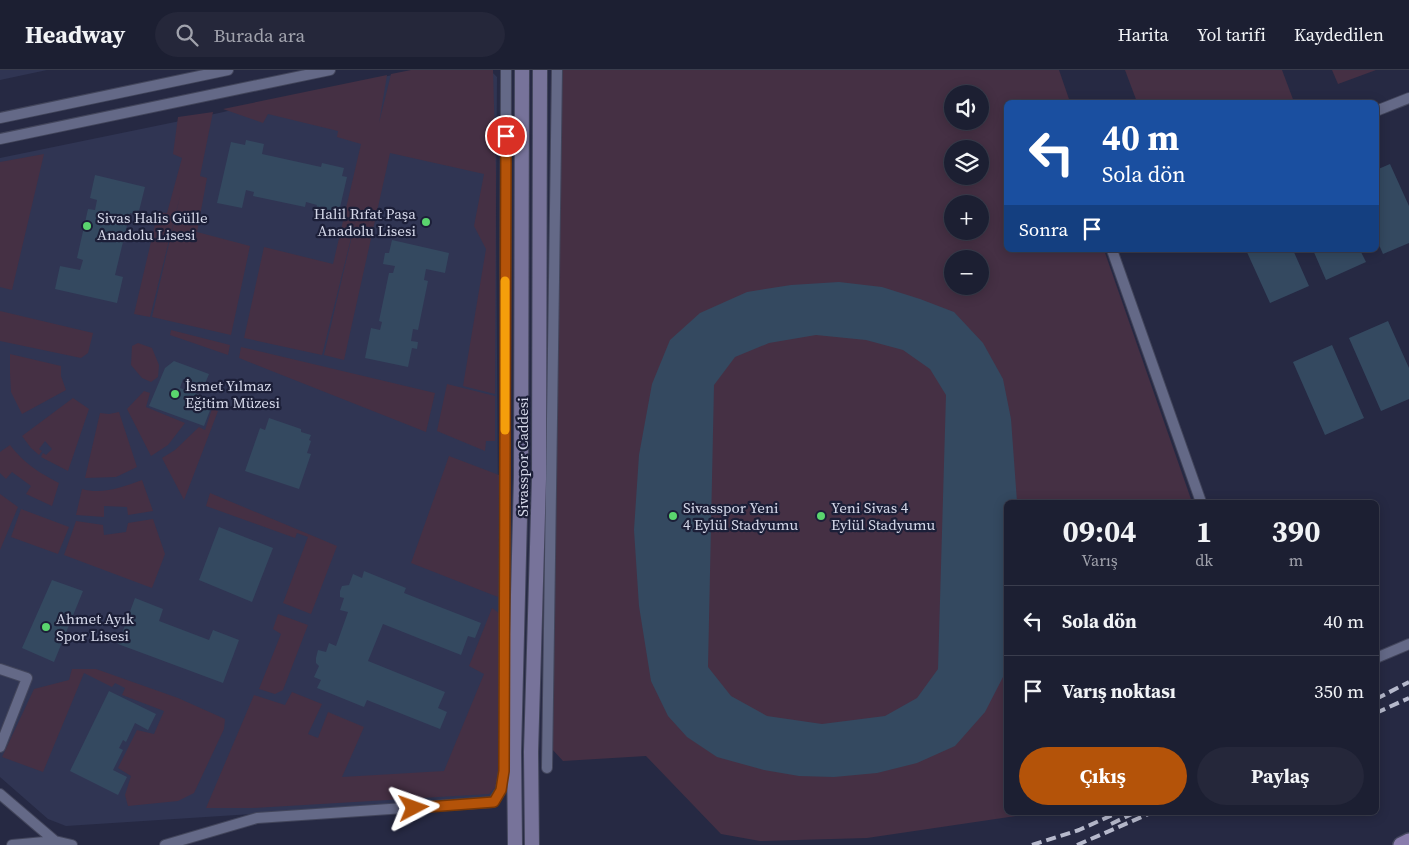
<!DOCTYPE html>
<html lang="tr">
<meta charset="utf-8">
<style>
body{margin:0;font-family:"Source Serif 4",serif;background:#25273a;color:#f1f3f6;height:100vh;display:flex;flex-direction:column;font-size:19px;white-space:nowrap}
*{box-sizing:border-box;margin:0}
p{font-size:16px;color:#a0a2ac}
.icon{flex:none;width:28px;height:28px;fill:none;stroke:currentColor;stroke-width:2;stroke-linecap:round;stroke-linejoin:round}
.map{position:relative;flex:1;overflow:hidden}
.panel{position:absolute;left:1004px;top:430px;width:375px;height:315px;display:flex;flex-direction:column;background:#1c1f32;border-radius:8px;box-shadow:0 2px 12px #0003,0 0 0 1px #3a3d4d}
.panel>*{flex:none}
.hud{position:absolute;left:1004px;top:30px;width:375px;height:152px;border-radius:8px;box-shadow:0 2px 12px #0003,0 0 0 1px #3a3d4d;background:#1a4fa0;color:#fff;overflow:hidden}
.controls{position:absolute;left:944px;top:15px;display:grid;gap:10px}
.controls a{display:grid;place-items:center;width:45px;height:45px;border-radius:50%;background:#1c1f32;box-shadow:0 2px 12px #0003,0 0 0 1px #3a3d4d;font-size:25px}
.pin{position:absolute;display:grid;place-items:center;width:42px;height:42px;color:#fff;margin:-21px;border:2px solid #fff;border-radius:50%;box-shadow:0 1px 5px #0007}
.me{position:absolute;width:55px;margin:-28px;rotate:86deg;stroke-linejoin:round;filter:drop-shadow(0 0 4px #0008)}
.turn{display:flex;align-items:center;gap:18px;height:105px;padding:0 15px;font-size:22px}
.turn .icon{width:65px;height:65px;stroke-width:2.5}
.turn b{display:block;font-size:35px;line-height:42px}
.then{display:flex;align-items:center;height:48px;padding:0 15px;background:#0003;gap:10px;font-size:19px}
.eta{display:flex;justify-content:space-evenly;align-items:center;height:85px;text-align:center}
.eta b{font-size:30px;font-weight:700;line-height:35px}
.button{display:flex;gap:10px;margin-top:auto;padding:10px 15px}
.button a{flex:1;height:58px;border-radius:30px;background:#b45309;color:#fff;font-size:20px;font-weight:700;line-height:58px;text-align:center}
.button a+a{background:#25273a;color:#f1f3f6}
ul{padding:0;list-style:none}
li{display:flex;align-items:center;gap:15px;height:70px;padding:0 15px;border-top:1px solid #3a3d4d}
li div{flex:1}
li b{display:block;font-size:19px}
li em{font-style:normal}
header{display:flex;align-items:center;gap:30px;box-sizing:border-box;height:70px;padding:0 25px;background:#1c1f32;border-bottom:1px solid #3a3d4d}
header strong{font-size:24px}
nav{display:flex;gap:28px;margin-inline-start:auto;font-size:18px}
.search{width:350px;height:45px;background:#25273a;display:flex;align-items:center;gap:12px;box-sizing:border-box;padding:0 18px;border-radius:28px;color:#a0a2ac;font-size:19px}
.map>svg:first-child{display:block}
.built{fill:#303553}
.green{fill:#453044;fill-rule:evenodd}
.building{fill:#344960;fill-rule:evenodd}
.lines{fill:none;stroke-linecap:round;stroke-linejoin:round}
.street-casing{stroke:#42455b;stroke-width:12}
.secondary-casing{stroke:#42455b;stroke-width:16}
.primary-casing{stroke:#42455b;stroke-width:18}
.street{stroke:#646987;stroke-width:10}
.secondary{stroke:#77739a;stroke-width:14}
.primary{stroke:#897cac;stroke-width:15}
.rail{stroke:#b6b9cc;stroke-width:4;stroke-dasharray:10 5;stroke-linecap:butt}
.route-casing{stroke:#753606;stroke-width:12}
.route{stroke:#b45309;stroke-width:9}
.slow{stroke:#f59e0b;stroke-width:9}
.poi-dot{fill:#5ad56e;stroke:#1c1f38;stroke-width:2}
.labels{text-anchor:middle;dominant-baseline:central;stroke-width:4.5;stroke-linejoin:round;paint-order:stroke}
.poi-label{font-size:15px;fill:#d5d8e9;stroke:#1c1f38;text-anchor:start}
.street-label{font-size:15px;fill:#d5d8e9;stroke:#1c1f38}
</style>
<header>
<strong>Headway</strong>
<div class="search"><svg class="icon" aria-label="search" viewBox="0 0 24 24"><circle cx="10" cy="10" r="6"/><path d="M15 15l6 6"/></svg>Burada ara</div>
<nav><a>Harita</a><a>Yol tarifi</a><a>Kaydedilen</a></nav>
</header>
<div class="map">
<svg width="1409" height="775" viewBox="0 0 1409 775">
<rect width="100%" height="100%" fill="#262943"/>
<path class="built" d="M0 0H47L0 10Z
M418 0H490L497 7 496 142 500 712 490 728 487 729 66 756 48 749 0 707V88L219 43 312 21Z"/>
<path class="green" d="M411 0H493L496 104 495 324 463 316 486 179 474 156 484 104 390 83 344 290 324 285 360 132 322 285 244 268 264 177 333 194 361 74 337 67 338 61 268 44 263 53 223 39 387 5 379 53 391 4Z
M558 0H1059L1070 32H1006V180H1104L1192 432H1006V742L1026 743 1016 746 867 768 760 771 721 764 646 686 563 691 552 679ZM952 24H980V51H952ZM952 79H980V106H952ZM952 134H980V161H952ZM952 189H980V216H952Z
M1125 0H1282L1294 32H1137Z
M1332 0H1376L1338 14Z
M213 42 200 106 207 108 197 162 250 176 231 265 152 247 180 126 150 247 134 244 158 142 167 143 182 88 173 84 178 47Z
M44 84 12 220 0 217V92Z
M0 241 93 263 88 283 81 288 0 271Z
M171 260 230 275 228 285 170 265Z
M138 273 152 278 159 295 158 307 151 312 142 308 131 295 132 276Z
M241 277 435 323 426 362 239 288Z
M10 284 61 296V306L66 320 22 344 11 322 10 303Z
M447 314 495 326V371H486L485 381 437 361Z
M144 321 150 323 146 337 185 353 168 375 151 386 127 339Z
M73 328 89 339 68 401 41 387 43 383 46 385 52 379 45 371 39 379 42 381 39 385 31 378 22 366Z
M212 339 218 341 184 430 162 388 175 380 199 357 205 360Z
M119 342 137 397 116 407 85 408 100 343 109 344Z
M10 375C25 394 38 402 59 413L52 436 26 424 31 416 12 402 6 409 0 403V382Z
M449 386 499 405 498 527 411 493Z
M142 410 153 441 128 445 127 437 104 436V447L76 445 82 419C102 425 123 417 142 410Z
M210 423 337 476 311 544 283 533 308 467 297 463 295 468 206 436Z
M0 424 18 437 0 480Z
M21 439 69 457 58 484 11 467Z
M153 449 165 484 152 518 64 485 76 451 103 455 104 465 126 462 128 453Z
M492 538 499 543 500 712 489 724 253 738H206L254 625 285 635 292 622 322 634 308 664 318 668 328 642 364 657 342 707 444 701 484 604 469 596Z
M278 544 308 555 283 620 275 624 259 619 281 564 273 559Z
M72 599H96L178 628 225 649 224 659 194 723 178 731 128 736 125 725 131 706 118 698 137 660 154 664 164 641 122 625 125 618 115 613 112 617 84 603 43 702 2 687 34 619 69 610Z"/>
<path class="building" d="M246 70 264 74 262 84 321 97 322 93 344 98 342 106 347 107 338 146 315 141 317 135 306 132 305 137 253 126 254 122 246 120 242 138 217 133 231 72 245 75Z
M1390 94 1409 136V173L1383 184 1376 168V100Z
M95 105 145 117 138 145 130 143 115 205 123 207 117 233 55 219 60 196 80 200 83 190 77 188 88 139 95 140 97 130 90 128Z
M392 170 449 183 445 203 426 199 424 210 428 211 418 260 413 259 411 271 418 272 417 279 412 278 408 297 365 288 371 258 380 260 382 252 379 251 389 203H393L395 196 383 194 385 183H389Z
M1246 180H1293L1309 216 1270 233Z
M1313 180H1360L1366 192 1326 210Z
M839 212 882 217 920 229 954 242 983 273 1003 309 1011 349 1017 432H1006V589L1003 607 985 642 955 676 917 693 877 703 834 707 799 706 764 700 717 687 687 667 668 646 651 611 639 536 634 460 639 385 652 314 670 270 700 243 747 222 791 215ZM816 265 866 270 903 280 930 299 946 325 938 599 917 628 885 646 822 654 767 646 731 626 708 597 714 315 735 287 769 273Z
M1388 251 1409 298V329L1381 341 1349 268Z
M1332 275 1364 348 1325 365 1293 292Z
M174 291 209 304 204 316 183 309 180 318 214 330 204 356 149 336 165 298Z
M269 348 301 359V362L311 365 309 370 311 371 307 383 311 384 299 419 245 401 260 358 265 360Z
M219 457 273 478 252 532 199 510Z
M364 501 406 518 404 523 481 553 475 568 468 566 461 585 383 554 368 591 445 622 438 638 447 642 440 659 367 630 364 637 317 618 321 610 314 607 319 596 316 593V588L318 580 326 582 329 573 336 576 348 542 340 540 344 528 340 527V521L342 516 349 515 353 504 362 508Z
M52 510 83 521 54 592 22 578Z
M135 528 163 539 159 551 209 570 213 560 239 570 223 613 118 574Z
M109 621 156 644 148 660 135 653 126 672 123 670 119 678 123 680 113 700 127 707 118 725 70 701Z"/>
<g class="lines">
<defs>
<path id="street" d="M1376 41 1409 28
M0 48 228 0
M0 69 330 0
M1112 180 1201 432
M1376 588 1409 574
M0 599 27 608 0 677
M547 698 557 0
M0 724 55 771
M12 775 55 771 72 775
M165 775 257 748 493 732 501 720 504 701 506 0"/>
<path id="secondary" d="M515 775 514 682 521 407 522 0
M532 775 531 682 539 409 540 0"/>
<path id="primary" d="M1401 775 1409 771"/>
</defs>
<use href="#street" class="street-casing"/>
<use href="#secondary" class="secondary-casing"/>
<use href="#primary" class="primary-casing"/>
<use href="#street" class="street"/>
<use href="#secondary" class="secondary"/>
<use href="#primary" class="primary"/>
<path class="rail" d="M1376 629 1409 612
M1376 643 1409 628
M1111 754 1136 742
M1032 775 1079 760 1119 742
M1077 775 1153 742"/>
</g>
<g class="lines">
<defs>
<path id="route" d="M414 738 494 732 501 720 504 701 506 66"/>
</defs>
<use href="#route" class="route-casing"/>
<use href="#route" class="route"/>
<path class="slow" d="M505 360V211"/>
</g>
<g class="poi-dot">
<circle cx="426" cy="152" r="5"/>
<circle cx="87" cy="156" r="5"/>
<circle cx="175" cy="324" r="5"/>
<circle cx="673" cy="446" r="5"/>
<circle cx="821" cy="446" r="5"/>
<circle cx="46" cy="557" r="5"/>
</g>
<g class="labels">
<g class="poi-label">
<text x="416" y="143" text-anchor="end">Halil Rıfat Paşa<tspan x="416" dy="17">Anadolu Lisesi</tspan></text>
<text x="97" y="147">Sivas Halis Gülle<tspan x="97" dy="17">Anadolu Lisesi</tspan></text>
<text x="185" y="315">İsmet Yılmaz<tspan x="185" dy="17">Eğitim Müzesi</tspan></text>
<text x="683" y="437">Sivasspor Yeni<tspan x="683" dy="17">4 Eylül Stadyumu</tspan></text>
<text x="831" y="437">Yeni Sivas 4<tspan x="831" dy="17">Eylül Stadyumu</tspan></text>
<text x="56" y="548">Ahmet Ayık<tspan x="56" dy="17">Spor Lisesi</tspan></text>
</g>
<g class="street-label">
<text transform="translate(522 387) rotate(-90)">Sivasspor Caddesi</text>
</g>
</g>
</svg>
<div class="controls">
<a><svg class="icon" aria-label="sound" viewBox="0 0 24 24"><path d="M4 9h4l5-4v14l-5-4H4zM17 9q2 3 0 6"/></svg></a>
<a><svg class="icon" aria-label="layers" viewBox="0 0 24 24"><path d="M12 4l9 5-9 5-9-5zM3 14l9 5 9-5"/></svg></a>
<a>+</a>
<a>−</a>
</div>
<div class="pin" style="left:506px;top:66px;background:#d93025"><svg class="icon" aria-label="arrive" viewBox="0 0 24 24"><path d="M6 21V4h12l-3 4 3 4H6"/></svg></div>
<svg class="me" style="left:414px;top:738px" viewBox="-20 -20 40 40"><path d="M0-17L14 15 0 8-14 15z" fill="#b45309" stroke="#fff" stroke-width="4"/></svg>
<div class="hud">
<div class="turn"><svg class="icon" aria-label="left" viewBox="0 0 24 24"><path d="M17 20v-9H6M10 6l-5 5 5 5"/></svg><div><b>40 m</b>Sola dön</div></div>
<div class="then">Sonra<svg class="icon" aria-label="arrive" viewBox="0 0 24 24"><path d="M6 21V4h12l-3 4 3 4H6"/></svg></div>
</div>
<section class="panel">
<div class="eta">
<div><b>09:04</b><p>Varış</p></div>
<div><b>1</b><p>dk</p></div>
<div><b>390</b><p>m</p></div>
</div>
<ul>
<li><svg class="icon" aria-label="left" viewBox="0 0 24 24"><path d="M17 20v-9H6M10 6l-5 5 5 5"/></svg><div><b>Sola dön</b></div><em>40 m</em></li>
<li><svg class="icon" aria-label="arrive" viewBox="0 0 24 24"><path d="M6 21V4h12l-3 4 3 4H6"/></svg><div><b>Varış noktası</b></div><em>350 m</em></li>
</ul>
<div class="button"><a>Çıkış</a><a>Paylaş</a></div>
</section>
</div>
